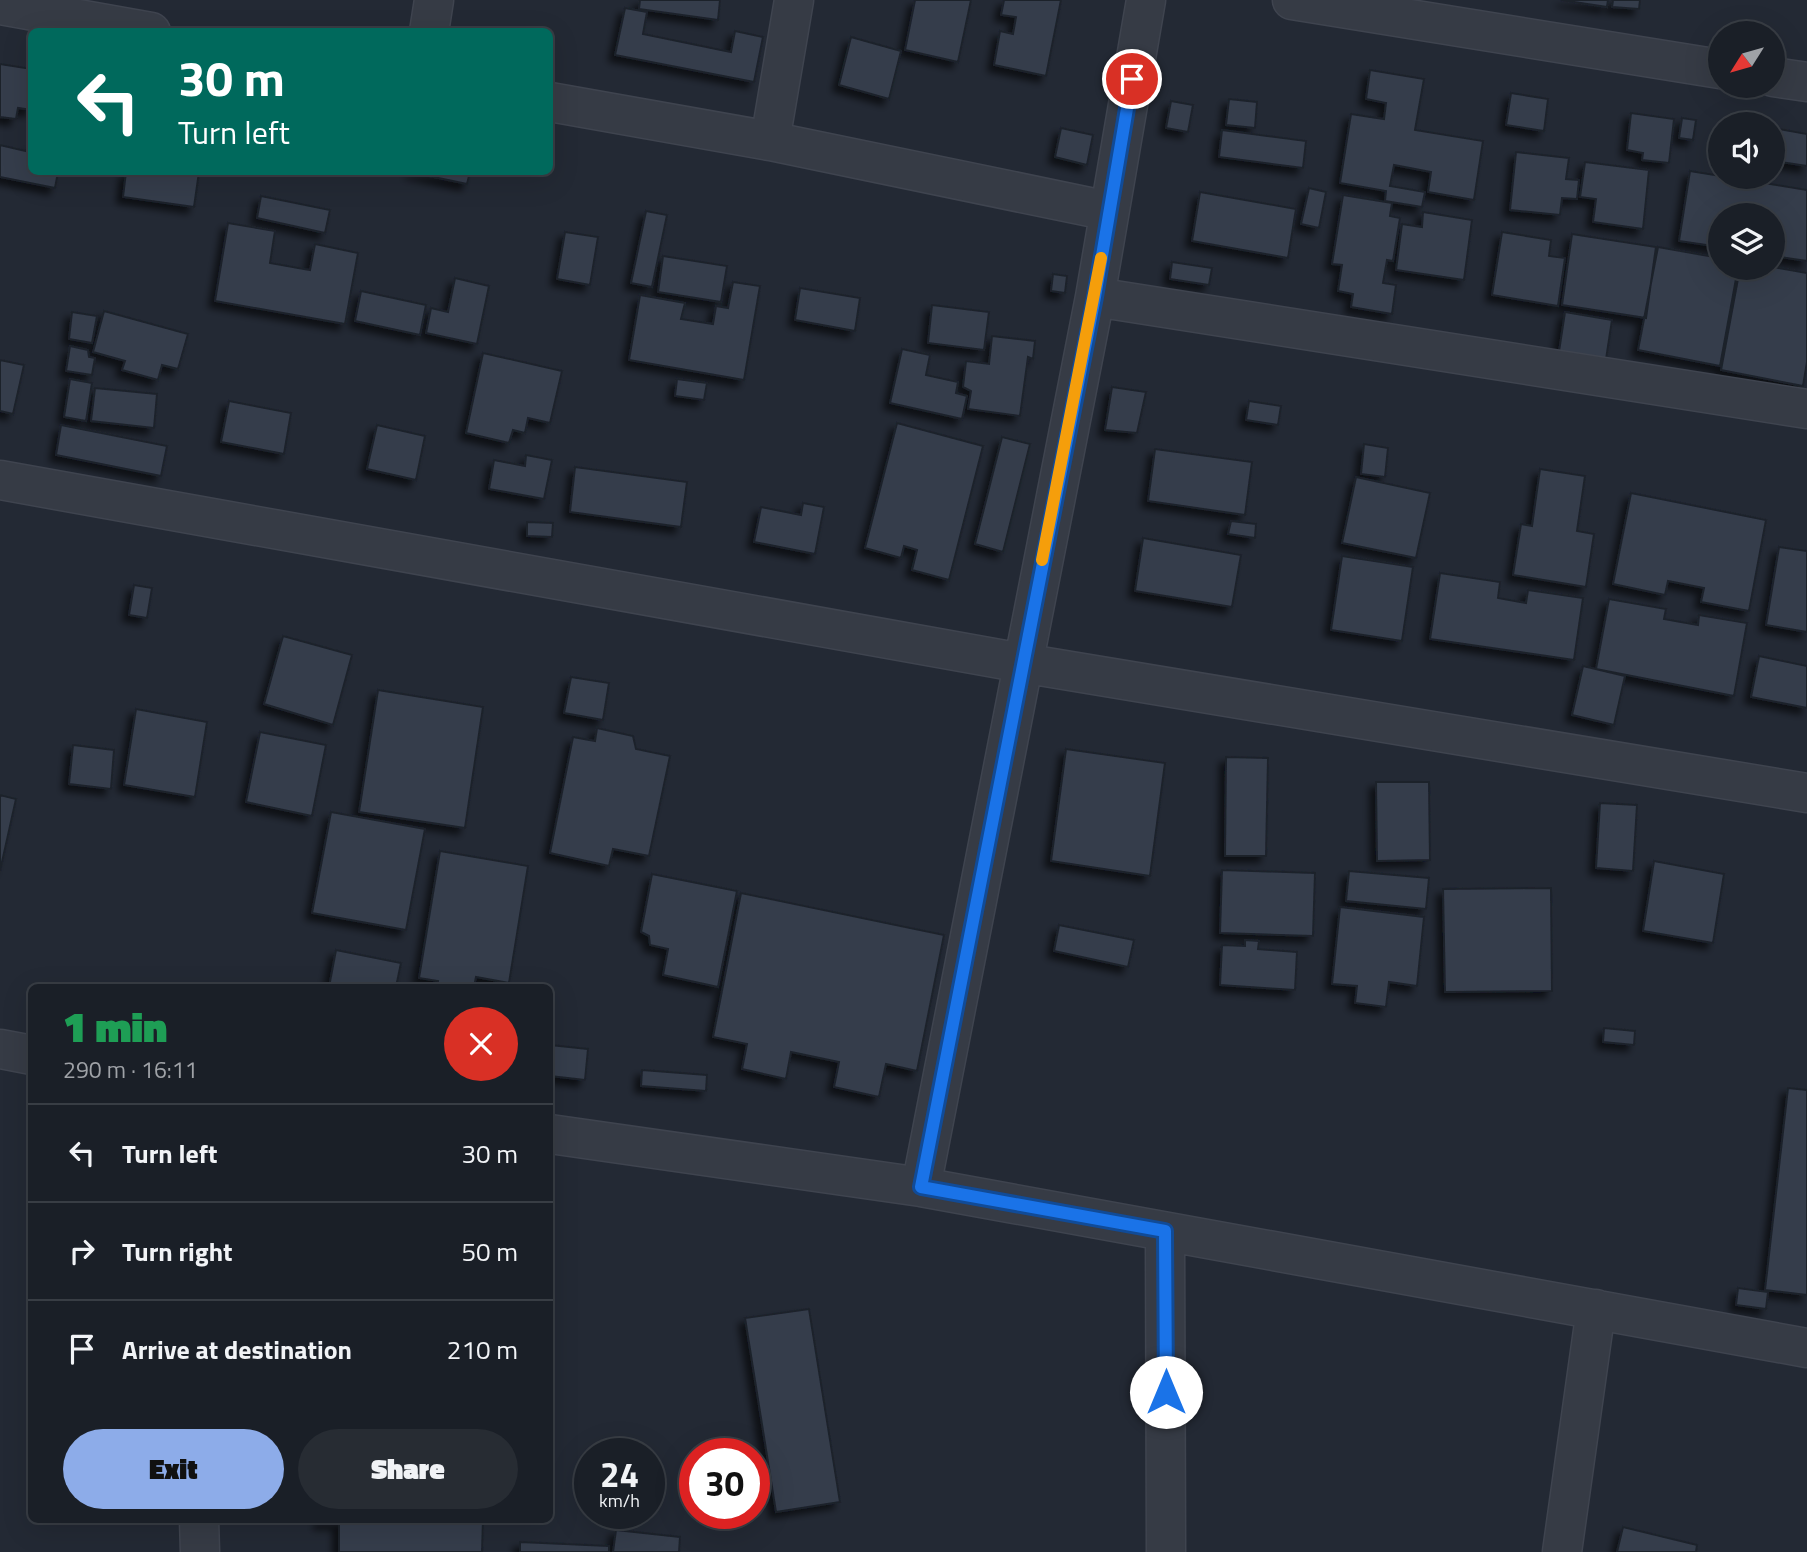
<!DOCTYPE html>
<meta charset="utf-8">
<style>
body{margin:0;font-family:"Titillium Web",sans-serif;background:#272c33;color:#f1f3f6;height:100vh;display:flex;flex-direction:column;font-size:26px;white-space:nowrap}
*{box-sizing:border-box;margin:0}
p{font-size:23px;color:#9fa2a7}
.icon{flex:none;width:38px;height:38px;fill:none;stroke:currentColor;stroke-width:2;stroke-linecap:round;stroke-linejoin:round}
.map{position:relative;flex:1;overflow:hidden}
.panel{position:absolute;left:28px;top:984px;width:525px;height:539px;display:flex;flex-direction:column;background:#1a1f27;border-radius:10px;box-shadow:0 7px 28px #0002,0 0 0 2px #383d44}
.panel>*{flex:none}
.banner{position:absolute;left:28px;top:28px;width:525px;height:147px;border-radius:10px;box-shadow:0 7px 28px #0002,0 0 0 2px #383d44;background:#00695c;color:#fff;overflow:hidden}
.needle{width:46px;rotate:233deg}
.buttons{position:absolute;left:1708px;top:21px;display:grid;gap:14px}
.buttons a{display:grid;place-items:center;width:77px;height:77px;border-radius:50%;background:#1a1f27;box-shadow:0 7px 28px #0002,0 0 0 2px #383d44;font-size:35px}
.speed{position:absolute;left:574px;top:1438px;display:flex;gap:14px;font-size:35px;font-weight:700;text-align:center}
.speed>*{display:grid;place-content:center;width:91px;height:91px;border-radius:50%;background:#1a1f27;box-shadow:0 7px 28px #0002,0 0 0 2px #383d44;line-height:1}
.speed small{font-size:18px;font-weight:400}
.speed .limit{border:10px solid #d22;background:#fff;color:#111}
.pin{position:absolute;display:grid;place-items:center;width:60px;height:60px;color:#fff;margin:-30px;border:4px solid #fff;border-radius:50%;box-shadow:0 2px 7px #0007}
.me{position:absolute;width:77px;margin:-38px;rotate:0deg;stroke-linejoin:round;filter:drop-shadow(0 0 5px #0008)}
.turn{display:flex;align-items:center;gap:24px;height:147px;padding:0 35px;font-size:32px}
.turn .icon{width:91px;height:91px;stroke-width:2.5}
.turn b{display:block;font-size:49px;line-height:60px}
.round{display:grid;place-items:center;flex:none;width:74px;height:74px;border-radius:37px;background:#272c33}
.summary{display:flex;align-items:center;justify-content:space-between;height:119px;padding:0 35px}
h1{font-size:42px;font-weight:800;line-height:52px;color:#1e9e55}
.button{display:flex;gap:14px;margin-top:auto;padding:14px 35px}
.button a{flex:1;height:80px;border-radius:42px;background:#8dace9;color:#111;font-size:28px;font-weight:800;line-height:80px;text-align:center}
.button a+a{background:#272c33;color:#f1f3f6}
ul{padding:0;list-style:none}
li{display:flex;align-items:center;gap:21px;height:98px;padding:0 35px;border-top:2px solid #383d44}
li div{flex:1}
li b{display:block;font-size:26px}
li em{font-style:normal}
.map>svg:first-child{display:block}
.building{fill:#353d4b;stroke:#1d222c;stroke-width:2;filter:url(#shadow)}
.lines{fill:none;stroke-linecap:round;stroke-linejoin:round}
.street-casing{stroke:#3f444f;stroke-width:41}
.street{stroke:#363b45;stroke-width:38}
.route-casing{stroke:#114b97;stroke-width:18}
.route{stroke:#1a73e8;stroke-width:12}
.slow{stroke:#f59e0b;stroke-width:12}
</style>
<div class="map">
<svg width="1807" height="1552" viewBox="0 0 1807 1552">
<defs>
<filter id="shadow"><feDropShadow dx="-6" dy="6" stdDeviation="3.5" flood-color="#0009"/></filter>
</defs>
<rect width="100%" height="100%" fill="#232934"/>
<path class="building" d="M640 0H720L718 20 639 9Z
M915 0H971L958 62 905 50Z
M1004 0H1061L1046 76 994 65 1000 31 1013 34 1016 17 1001 15Z
M1561 0H1608L1607 7Z
M1613 0H1640L1639 9 1612 7Z
M625 8 647 12 643 34 731 52 735 31 763 37 754 82 615 55Z
M851 37 901 51 889 99 839 85Z
M0 64 32 69V110L18 108 16 119 0 117Z
M1370 70 1424 79 1415 130 1483 141 1474 200 1428 192 1431 172 1394 165 1390 186 1425 192 1422 207 1385 201 1386 191 1340 183 1351 114 1384 119 1386 103 1366 99Z
M1511 93 1548 99 1544 131 1506 125Z
M1229 99 1257 102 1255 128 1226 125Z
M1171 101 1193 105 1188 132 1166 128Z
M1631 113 1674 119 1669 163 1642 160 1643 153 1627 150Z
M1682 118 1696 120 1693 140 1679 138Z
M1061 128 1093 135 1087 165 1055 157Z
M1779 129 1807 134V166L1774 161Z
M1222 130 1306 141 1303 168 1219 157Z
M32 144V172H58L55 188 0 177V145L30 152Z
M1516 152 1569 158 1566 179 1579 180 1577 199 1562 198 1560 215 1510 210Z
M1585 162 1649 170 1643 229 1593 222 1596 199 1580 197Z
M1690 171 1807 190V261L1773 256V215H1720V247L1679 241Z
M126 172H199L194 207 123 197Z
M410 172H470L467 184Z
M1309 188 1326 192 1319 228 1301 224Z
M1200 192 1296 209 1288 258 1192 241Z
M1343 195 1392 203 1390 216 1400 218 1393 261 1387 260 1383 283 1396 285 1392 314 1351 307 1353 294 1338 291 1342 265 1332 264Z
M261 196 330 210 325 233 257 218Z
M646 211 667 215 652 287 631 283Z
M1423 212 1472 220 1464 280 1396 270 1402 224 1422 227Z
M228 223 275 231 270 263 310 270 315 244 358 253 345 324 215 301Z
M565 232 598 237 590 285 557 279Z
M1502 232 1551 240 1549 256 1565 258 1558 306 1492 295Z
M1572 234 1656 247 1646 318 1562 305Z
M1658 247 1720 258V268H1738L1720 366 1638 350Z
M663 256 727 266 721 302 658 292Z
M1172 262 1212 268 1209 285 1170 279Z
M1773 267 1807 273V362L1803 386 1721 370 1740 268Z
M1053 274 1067 276 1065 293 1051 291Z
M455 278 489 286 477 344 426 333 431 308 448 312Z
M733 282 760 286 744 380 629 360 640 295 685 303 681 319 713 324 716 306 728 308Z
M800 288 860 298 855 331 795 320Z
M361 291 426 305 420 335 355 321Z
M932 305 989 312 984 350 928 343Z
M104 311 188 334 178 369 162 365 158 380 122 370 125 361 93 352Z
M72 312 97 316 92 343 69 339Z
M1565 312 1612 320 1605 366 1558 358Z
M992 336 1035 341 1033 359 1028 357 1020 416 968 409 971 391 963 387 966 361 989 364Z
M70 346 88 350 89 357 95 358 92 375 66 371Z
M902 349 930 355 926 375 958 382 956 393 967 396 962 419 890 403Z
M483 353 562 371 550 423 528 418 525 433 513 430 509 443 466 433Z
M0 360 24 365 13 414 0 411Z
M70 379 92 383 86 421 64 417Z
M677 379 707 383 704 400 675 396Z
M1112 387 1146 392 1137 433 1105 430Z
M95 388 157 394 154 428 91 421Z
M229 401 291 413 284 454 221 442Z
M1249 401 1281 406 1278 425 1246 420Z
M897 423 983 446 949 580 912 570 917 550 904 546 901 558 865 548Z
M61 425 167 446 161 476 56 455Z
M377 425 425 436 416 480 367 469Z
M1002 437 1030 444 1003 552 975 544Z
M1364 444 1388 448 1385 477 1361 474Z
M1155 449 1252 462 1245 515 1148 501Z
M526 455 552 460 544 499 489 489 494 460 525 466Z
M575 467 687 482 681 527 570 512Z
M1540 469 1585 476 1577 531 1594 534 1586 587 1513 575 1521 524 1532 526Z
M1356 477 1430 493 1416 558 1342 543Z
M1631 493 1766 520 1749 611 1701 602 1704 588 1668 581 1665 595 1613 584Z
M803 503 824 507 815 554 754 542 761 507 801 515Z
M1231 521 1256 524 1255 538 1228 534Z
M527 522 553 523 552 537 527 536Z
M1143 538 1241 555 1232 607 1135 591Z
M1779 547 1807 551V632L1766 625Z
M1342 556 1413 567 1402 641 1331 630Z
M1440 573 1500 582 1498 598 1526 603 1528 590 1583 598 1574 660 1430 639Z
M134 585 152 588 147 618 129 615Z
M1609 599 1666 609 1664 619 1698 625 1699 615 1747 623 1734 696 1596 669Z
M283 636 352 655 333 725 264 704Z
M1759 656 1807 666V708L1751 697Z
M1583 666 1625 676 1614 725 1572 715Z
M571 677 609 683 603 720 564 713Z
M378 690 483 707 465 828 359 812Z
M136 709 207 722 195 797 124 785Z
M597 728 633 736 636 749 670 756 649 856 613 849 609 866 550 853 573 737 595 741Z
M260 732 326 745 312 816 246 802Z
M73 745 114 750 111 789 69 784Z
M1066 749 1165 763 1150 876 1051 861Z
M1226 757 1268 758 1266 856H1225Z
M1376 782H1429L1430 860 1377 861Z
M0 795 16 799 0 871Z
M1600 803 1637 805 1633 871 1596 868Z
M331 812 425 829 406 930 312 913Z
M440 851 528 866 509 983 476 977 474 987H437L438 981 419 978Z
M1654 861 1724 874 1713 943 1643 931Z
M1222 870 1315 873 1313 936 1220 933Z
M1349 871 1429 878 1426 909 1346 901Z
M652 874 737 891 718 987 663 975 668 949 650 945 649 936 641 932Z
M1551 888 1552 991 1445 992 1443 889Z
M741 893 944 935 917 1071 886 1064 879 1097 834 1087 839 1062 791 1052 786 1079 742 1069 747 1044 713 1037Z
M1340 907 1424 917 1417 986 1389 982 1386 1007 1355 1003 1357 986 1332 984Z
M1059 925 1134 940 1128 967 1054 951Z
M1245 940 1259 941 1258 949 1297 952 1295 990 1220 985 1222 945 1245 946Z
M336 950 401 963 396 987H329Z
M1604 1028 1635 1031 1634 1045 1603 1042Z
M550 1045 588 1049 585 1080 550 1076Z
M642 1070 707 1075 706 1091 641 1086Z
M1788 1088 1807 1090V1295L1765 1290Z
M1738 1288 1768 1292 1766 1309 1736 1305Z
M809 1309 840 1502 776 1512 745 1318Z
M320 1519H483L482 1552H339V1523H320Z
M1623 1527 1697 1545 1696 1552H1617Z
M616 1530 680 1537 679 1552H613Z
M520 1542 609 1546V1552H520Z"/>
<g class="lines">
<defs>
<path id="street" d="M1292 0 1720 69
M0 5 151 32
M429 32 434 0
M1773 77 1807 82
M550 102 770 141 1109 211
M770 141 794 0
M1095 297 1807 409
M0 480 1022 663 1807 793
M0 1049 32 1055
M550 1134 921 1187 1807 1348
M921 1187 1095 297 1146 0
M1165 1232 1166 1552
M199 1519 200 1552
M1562 1552 1596 1309"/>
</defs>
<use href="#street" class="street-casing"/>
<use href="#street" class="street"/>
</g>
<g class="lines">
<defs>
<path id="route" d="M1132 79 1095 297 921 1187 1165 1231 1166 1392"/>
</defs>
<use href="#route" class="route-casing"/>
<use href="#route" class="route"/>
<path class="slow" d="M1042 560 1101 258"/>
</g>
</svg>
<div class="buttons">
<a><svg class="needle" viewBox="-14 -14 28 28"><path d="M0-13l5 13h-10z" fill="#e53935"/><path d="M0 13l5-13h-10z" fill="#9fa2a7"/></svg></a>
<a><svg class="icon" aria-label="sound" viewBox="0 0 24 24"><path d="M4 9h4l5-4v14l-5-4H4zM17 9q2 3 0 6"/></svg></a>
<a><svg class="icon" aria-label="layers" viewBox="0 0 24 24"><path d="M12 4l9 5-9 5-9-5zM3 14l9 5 9-5"/></svg></a>
</div>
<div class="speed"><div>24<small>km/h</small></div><div class="limit">30</div></div>
<div class="pin" style="left:1132px;top:79px;background:#d93025"><svg class="icon" aria-label="arrive" viewBox="0 0 24 24"><path d="M6 21V4h12l-3 4 3 4H6"/></svg></div>
<svg class="me" style="left:1166px;top:1392px" viewBox="-20 -20 40 40"><circle r="19" fill="#fff"/><path d="M0-13L10 11 0 6-10 11z" fill="#1a73e8"/></svg>
<div class="banner">
<div class="turn"><svg class="icon" aria-label="left" viewBox="0 0 24 24"><path d="M17 20v-9H6M10 6l-5 5 5 5"/></svg><div><b>30 m</b>Turn left</div></div>
</div>
<section class="panel">
<div class="summary"><div><h1>1 min</h1><p>290 m · 16:11</p></div><a class="round" style="background:#d93025;color:#fff"><svg class="icon" aria-label="close" viewBox="0 0 24 24"><path d="M6 6l12 12M18 6L6 18"/></svg></a></div>
<ul>
<li><svg class="icon" aria-label="left" viewBox="0 0 24 24"><path d="M17 20v-9H6M10 6l-5 5 5 5"/></svg><div><b>Turn left</b></div><em>30 m</em></li>
<li><svg class="icon" aria-label="right" viewBox="0 0 24 24"><path d="M7 20v-9h11M14 6l5 5-5 5"/></svg><div><b>Turn right</b></div><em>50 m</em></li>
<li><svg class="icon" aria-label="arrive" viewBox="0 0 24 24"><path d="M6 21V4h12l-3 4 3 4H6"/></svg><div><b>Arrive at destination</b></div><em>210 m</em></li>
</ul>
<div class="button"><a>Exit</a><a>Share</a></div>
</section>
</div>
